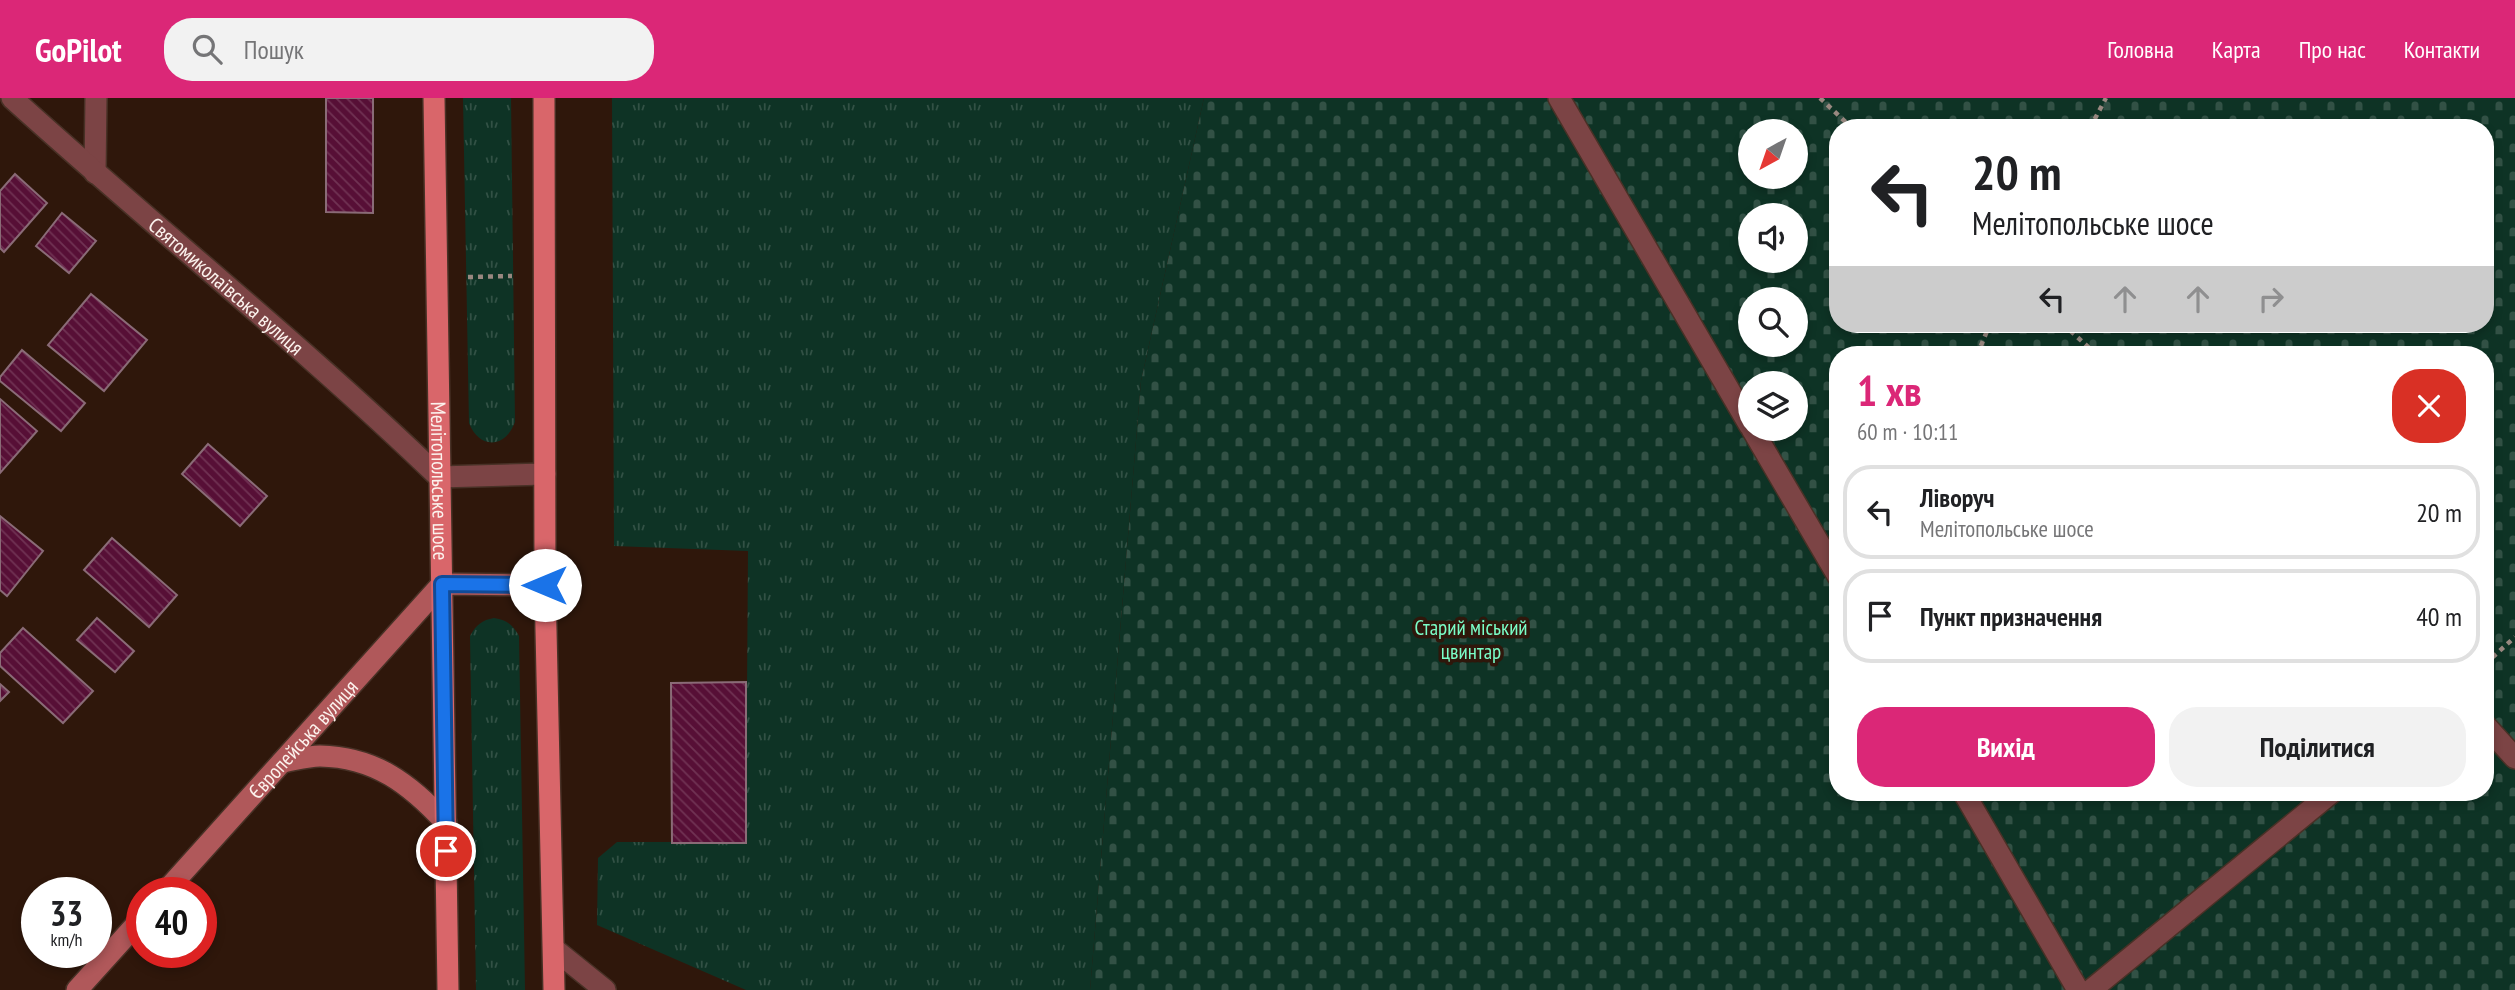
<!DOCTYPE html>
<html lang="uk">
<meta charset="utf-8">
<style>
body{margin:0;font-family:"PT Sans Narrow",sans-serif;background:#f2f2f2;color:#202124;height:100vh;display:flex;flex-direction:column;font-size:26px;white-space:nowrap}
*{box-sizing:border-box;margin:0}
p{font-size:23px;color:#757577}
.icon{flex:none;width:38px;height:38px;fill:none;stroke:currentColor;stroke-width:2;stroke-linecap:round;stroke-linejoin:round}
.map{position:relative;flex:1;overflow:hidden}
.details{position:absolute;left:1829px;top:248px;width:665px;height:455px;display:flex;flex-direction:column;background:#fff;border-radius:28px;box-shadow:0 4px 10px #0003}
.details>*{flex:none}
.banner{position:absolute;left:1829px;top:21px;width:665px;height:214px;border-radius:28px;box-shadow:0 4px 10px #0003;background:#fff;color:#202124;overflow:hidden}
.needle{width:46px;rotate:220deg}
.buttons{position:absolute;left:1738px;top:21px;display:grid;gap:14px}
.buttons a{display:grid;place-items:center;width:70px;height:70px;border-radius:50%;background:#fff;box-shadow:0 4px 10px #0003;font-size:35px}
.speed{position:absolute;left:21px;top:779px;display:flex;gap:14px;font-size:35px;font-weight:700;text-align:center}
.speed>*{display:grid;place-content:center;width:91px;height:91px;border-radius:50%;background:#fff;box-shadow:0 4px 10px #0003;line-height:1}
.speed small{font-size:18px;font-weight:400}
.speed .limit{border:10px solid #d22;background:#fff;color:#111}
.pin{position:absolute;display:grid;place-items:center;width:60px;height:60px;color:#fff;margin:-30px;border:4px solid #fff;border-radius:50%;box-shadow:0 2px 7px #0007}
.me{position:absolute;width:77px;margin:-38px;rotate:270deg;stroke-linejoin:round;filter:drop-shadow(0 0 5px #0008)}
.turn{display:flex;align-items:center;gap:24px;height:147px;padding:0 28px;font-size:32px}
.turn .icon{width:91px;height:91px;stroke-width:2.5}
.turn b{display:block;font-size:49px;line-height:60px}
.lanes{display:flex;align-items:center;height:66px;padding:0 28px;background:#0003;justify-content:center;gap:35px;direction:ltr}
.lanes .off{opacity:.35}
.round{display:grid;place-items:center;flex:none;width:74px;height:74px;border-radius:28px;background:#f2f2f2}
.headline{display:flex;align-items:center;justify-content:space-between;height:119px;padding:0 28px}
h1{font-size:42px;font-weight:600;line-height:52px;color:#db2777}
.action{display:flex;gap:14px;margin-top:auto;padding:14px 28px}
.action a{flex:1;height:80px;border-radius:28px;background:#db2777;color:#fff;font-size:28px;font-weight:600;line-height:80px;text-align:center}
.action a+a{background:#f2f2f2;color:#202124}
ul{padding:0;list-style:none}
li{display:flex;align-items:center;gap:21px;height:94px;margin:0 14px 10px;padding:0 14px;border:4px solid #e0e0e0;border-radius:28px}
li div{flex:1}
li b{display:block;font-size:26px}
li em{font-style:normal}
header{display:flex;align-items:center;gap:42px;box-sizing:border-box;height:98px;padding:0 35px;background:#db2777;color:#fff}
header strong{font-size:33px}
nav{display:flex;gap:38px;margin-inline-start:auto;font-size:24px}
.search{width:490px;height:63px;background:#f2f2f2;display:flex;align-items:center;gap:18px;box-sizing:border-box;padding:0 24px;border-radius:28px;color:#757577;font-size:26px}
.map>svg:first-child{display:block}
.grass{fill:url(#grass-tufts)}
.cemetery{fill:url(#cemetery-stones);fill-rule:evenodd}
.building{fill:url(#building-back-hatch);stroke:#8a6b77;stroke-width:2}
.lines{fill:none;stroke-linecap:round;stroke-linejoin:round}
.lane-casing{stroke:#483126;stroke-width:24}
.street-casing{stroke:#483126;stroke-width:24}
.secondary-casing{stroke:#483126;stroke-width:24}
.primary-casing{stroke:#483126;stroke-width:24}
.path{stroke:#998880;stroke-width:4.5;stroke-dasharray:5 5;stroke-linecap:butt}
.lane{stroke:#7c4445;stroke-width:21}
.street{stroke:#7c4445;stroke-width:21}
.secondary{stroke:#b0585a;stroke-width:21}
.primary{stroke:#d9666a;stroke-width:21}
.route-casing{stroke:#114b97;stroke-width:18}
.route{stroke:#1a73e8;stroke-width:12}
.labels{text-anchor:middle;dominant-baseline:central;stroke-width:7;stroke-linejoin:round;paint-order:stroke}
.street-label{font-size:21px;fill:#fcf2ed;stroke:#2f170b}
.park-label{font-size:21px;fill:#7afec8;stroke:#2f170b}
</style>
<header>
<strong>GoPilot</strong>
<div class="search"><svg class="icon" aria-label="search" viewBox="0 0 24 24"><circle cx="10" cy="10" r="6"/><path d="M15 15l6 6"/></svg>Пошук</div>
<nav><a>Головна</a><a>Карта</a><a>Про нас</a><a>Контакти</a></nav>
</header>
<div class="map">
<svg width="2515" height="892" viewBox="0 0 2515 892">
<defs>
<pattern id="grass-tufts" width="24" height="20" patternUnits="userSpaceOnUse" patternTransform="scale(1.75)"><rect width="24" height="20" fill="#0e3325"/><path d="M3 7l-1-3M5 7V3M7 7l1-3M15 17l-1-3M17 17v-4M19 17l1-3" fill="none" stroke="#325145"/></pattern>
<pattern id="cemetery-stones" width="16" height="16" patternUnits="userSpaceOnUse" patternTransform="scale(1.75)"><rect width="16" height="16" fill="#0e3325"/><path d="M2 7V4a2 2 0 0 1 4 0v3zM10 15v-3a2 2 0 0 1 4 0v3z" fill="#325145"/></pattern>
<pattern id="building-back-hatch" width="6" height="6" patternUnits="userSpaceOnUse" patternTransform="scale(1.75)"><rect width="6" height="6" fill="#570f36"/><path d="M-1 5l2 2M0 0l6 6M5-1l2 2" fill="none" stroke="#703253"/></pattern>
</defs>
<rect width="100%" height="100%" fill="#2f170b"/>
<path class="grass" d="M463 0H511L515 324C505 351 479 351 469 325Z
M612 0H1204L1141 283 1090 892H746L597 827 598 760 617 744H746L748 453 614 448Z
M494 520C507 522 513 527 519 538L525 892H476L470 538C476 527 482 522 494 520Z"/>
<path class="cemetery" d="M1204 0H2515V892H1090L1141 283ZM1838 30H2485V226H1838ZM1750 33H1796V79H1750ZM1750 117H1796V163H1750ZM1750 201H1796V247H1750ZM1838 257H2485V695H1838ZM1750 285H1796V331H1750Z"/>
<path class="building" d="M326 0H373V115L326 114Z
M15 76 47 105 4 154 0 150V93Z
M62 115 96 143 69 175 36 148Z
M91 196 147 242 104 293 48 247Z
M22 252 85 305 61 333 0 283V279Z
M0 301 37 333 0 375Z
M208 346 267 398 240 428 182 376Z
M0 418 43 453 7 498 0 492Z
M112 440 177 497 149 529 84 472Z
M97 520 134 553 115 574 77 542Z
M23 530 93 593 63 625 0 568V555Z
M746 584V745H672L671 585Z
M0 586 9 594 0 603Z"/>
<g class="lines">
<defs>
<path id="lane" d="M1559 0 1750 328
M95 75 96 0
M1752 331 1838 478
M2485 627 2515 660
M1964 695 2078 892
M554 851 605 892
M2091 892 2331 695"/>
<g id="street">
<path id="s1" d="M12 0C153 128 302 247 439 379L545 376"/>
</g>
<g id="secondary">
<path d="M282 664C294 662 308 658 320 658 375 659 410 686 446 725"/>
<path id="s2" d="M165 794 442 486 545 487"/>
<path d="M77 892 142 820"/>
</g>
<g id="primary">
<path id="s3" d="M434 0 448 892"/>
<path d="M544 0 545 487 554 892"/>
</g>
</defs>
<use href="#lane" class="lane-casing"/>
<use href="#street" class="street-casing"/>
<use href="#secondary" class="secondary-casing"/>
<use href="#primary" class="primary-casing"/>
<path class="path" d="M1820 0 1852 30
M2090 30 2106 0
M468 179 512 178
M2063 226 2097 257
M1977 257 1990 226
M2485 566 2515 539"/>
<use href="#lane" class="lane"/>
<use href="#street" class="street"/>
<use href="#secondary" class="secondary"/>
<use href="#primary" class="primary"/>
</g>
<g class="lines">
<defs>
<path id="route" d="M446 753 442 486 545 487"/>
</defs>
<use href="#route" class="route-casing"/>
<use href="#route" class="route"/>
</g>
<g class="labels">
<g class="street-label">
<text stroke="none"><textPath href="#s1" startOffset="285">Святомиколаївська вулиця</textPath></text>
<text stroke="none"><textPath href="#s3" startOffset="383">Мелітопольське шосе</textPath></text>
<text stroke="none"><textPath href="#s2" startOffset="206">Європейська вулиця</textPath></text>
</g>
<g class="park-label">
<text x="1471" y="529">Старий міський<tspan x="1471" dy="24">цвинтар</tspan></text>
</g>
</g>
</svg>
<div class="buttons">
<a><svg class="needle" viewBox="-14 -14 28 28"><path d="M0-13l5 13h-10z" fill="#e53935"/><path d="M0 13l5-13h-10z" fill="#757577"/></svg></a>
<a><svg class="icon" aria-label="sound" viewBox="0 0 24 24"><path d="M4 9h4l5-4v14l-5-4H4zM17 9q2 3 0 6"/></svg></a>
<a><svg class="icon" aria-label="search" viewBox="0 0 24 24"><circle cx="10" cy="10" r="6"/><path d="M15 15l6 6"/></svg></a>
<a><svg class="icon" aria-label="layers" viewBox="0 0 24 24"><path d="M12 4l9 5-9 5-9-5zM3 14l9 5 9-5"/></svg></a>
</div>
<div class="speed"><div>33<small>km/h</small></div><div class="limit">40</div></div>
<div class="pin" style="left:446px;top:753px;background:#d93025"><svg class="icon" aria-label="arrive" viewBox="0 0 24 24"><path d="M6 21V4h12l-3 4 3 4H6"/></svg></div>
<svg class="me" style="left:545px;top:487px" viewBox="-20 -20 40 40"><circle r="19" fill="#fff"/><path d="M0-13L10 11 0 6-10 11z" fill="#1a73e8"/></svg>
<div class="banner">
<div class="turn"><svg class="icon" aria-label="left" viewBox="0 0 24 24"><path d="M17 20v-9H6M10 6l-5 5 5 5"/></svg><div><b>20 m</b>Мелітопольське шосе</div></div>
<div class="lanes"><svg class="icon" aria-label="left" viewBox="0 0 24 24"><path d="M17 20v-9H6M10 6l-5 5 5 5"/></svg><svg class="icon off" aria-label="ahead" viewBox="0 0 24 24"><path d="M12 20V5M6 11l6-6 6 6"/></svg><svg class="icon off" aria-label="ahead" viewBox="0 0 24 24"><path d="M12 20V5M6 11l6-6 6 6"/></svg><svg class="icon off" aria-label="right" viewBox="0 0 24 24"><path d="M7 20v-9h11M14 6l5 5-5 5"/></svg></div>
</div>
<section class="details">
<div class="headline"><div><h1>1 хв</h1><p>60 m · 10:11</p></div><a class="round" style="background:#d93025;color:#fff"><svg class="icon" aria-label="close" viewBox="0 0 24 24"><path d="M6 6l12 12M18 6L6 18"/></svg></a></div>
<ul>
<li><svg class="icon" aria-label="left" viewBox="0 0 24 24"><path d="M17 20v-9H6M10 6l-5 5 5 5"/></svg><div><b>Ліворуч</b><p>Мелітопольське шосе</p></div><em>20 m</em></li>
<li><svg class="icon" aria-label="arrive" viewBox="0 0 24 24"><path d="M6 21V4h12l-3 4 3 4H6"/></svg><div><b>Пункт призначення</b></div><em>40 m</em></li>
</ul>
<div class="action"><a>Вихід</a><a>Поділитися</a></div>
</section>
</div>
